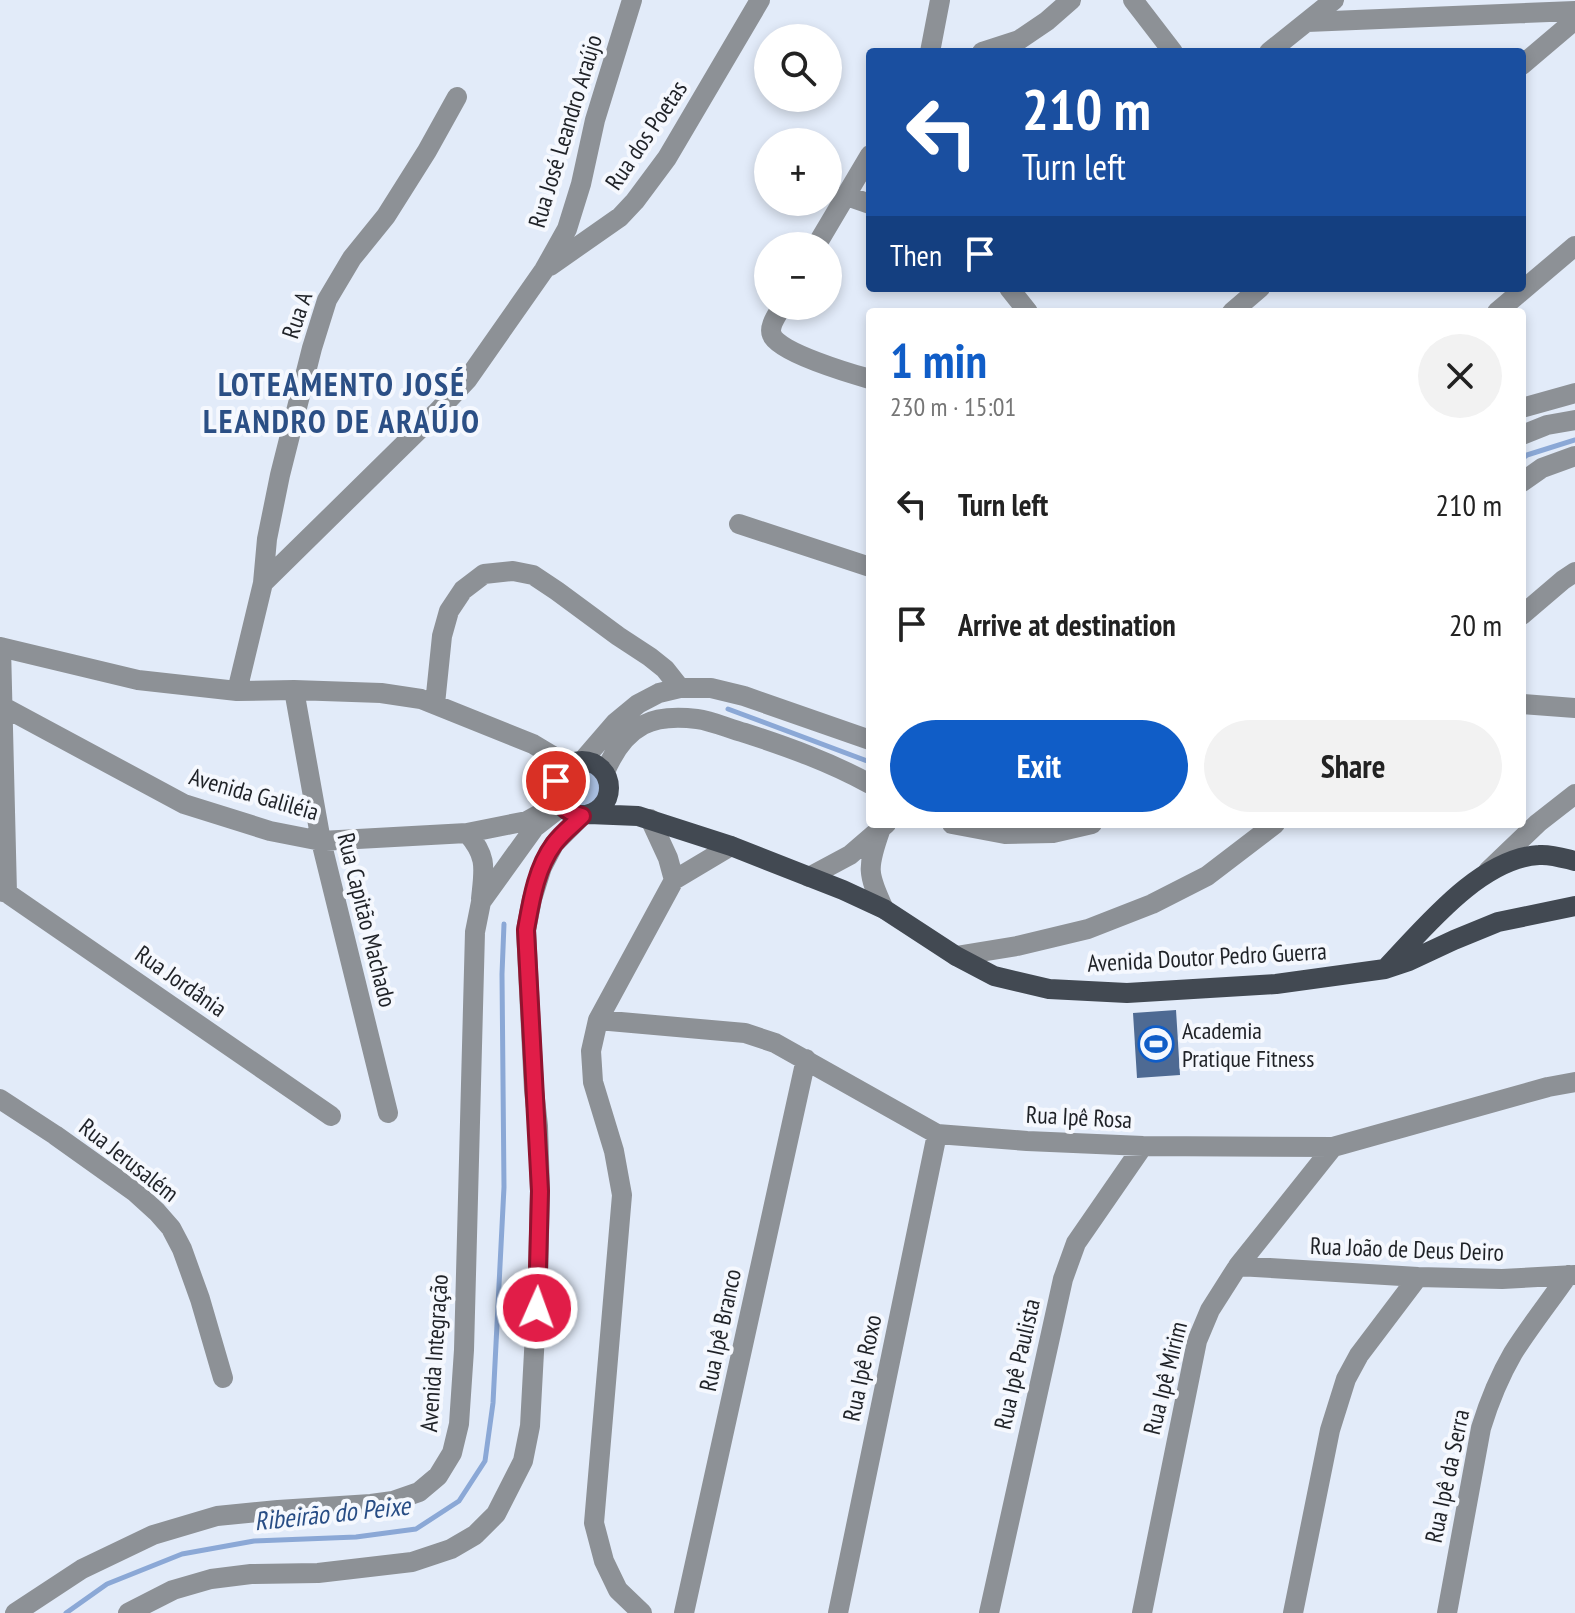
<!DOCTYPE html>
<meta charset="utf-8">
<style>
body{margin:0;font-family:"PT Sans Narrow",sans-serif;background:#f2f2f2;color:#222;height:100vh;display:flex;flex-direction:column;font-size:30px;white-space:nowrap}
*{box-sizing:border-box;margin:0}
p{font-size:26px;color:#767676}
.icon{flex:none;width:44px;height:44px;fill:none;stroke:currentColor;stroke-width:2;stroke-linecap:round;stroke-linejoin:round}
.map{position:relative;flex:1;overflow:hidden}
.drawer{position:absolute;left:866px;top:308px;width:660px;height:520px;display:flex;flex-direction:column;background:#fff;border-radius:8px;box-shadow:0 4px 12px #0003}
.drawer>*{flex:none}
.hud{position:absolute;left:866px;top:48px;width:660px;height:244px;border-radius:8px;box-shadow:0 4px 12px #0003;background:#1a4fa0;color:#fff;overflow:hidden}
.fabs{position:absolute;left:754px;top:24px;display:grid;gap:16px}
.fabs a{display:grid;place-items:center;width:88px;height:88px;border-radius:50%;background:#fff;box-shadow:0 4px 12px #0003;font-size:40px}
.pin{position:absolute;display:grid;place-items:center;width:68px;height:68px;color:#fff;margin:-34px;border:4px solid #fff;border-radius:50%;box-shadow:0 2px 8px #0007}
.me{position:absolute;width:88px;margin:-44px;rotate:2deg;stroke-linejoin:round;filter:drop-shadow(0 0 6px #0008)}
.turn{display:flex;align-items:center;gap:28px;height:168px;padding:0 24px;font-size:36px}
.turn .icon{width:104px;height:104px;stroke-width:2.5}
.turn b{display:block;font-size:56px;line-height:68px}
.then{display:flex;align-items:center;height:76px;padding:0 24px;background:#0003;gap:16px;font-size:30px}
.round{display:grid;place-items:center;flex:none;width:84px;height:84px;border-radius:42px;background:#f2f2f2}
.headline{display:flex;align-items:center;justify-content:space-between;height:136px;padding:0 24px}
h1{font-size:48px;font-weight:600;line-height:60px;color:#105dc7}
.cta{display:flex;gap:16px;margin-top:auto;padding:16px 24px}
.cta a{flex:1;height:92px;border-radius:48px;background:#105dc7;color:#fff;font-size:32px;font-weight:600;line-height:92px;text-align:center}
.cta a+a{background:#f2f2f2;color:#222}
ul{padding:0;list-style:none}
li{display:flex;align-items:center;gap:24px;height:120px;padding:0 24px}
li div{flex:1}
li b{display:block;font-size:30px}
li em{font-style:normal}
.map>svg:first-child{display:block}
.green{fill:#abc1e3}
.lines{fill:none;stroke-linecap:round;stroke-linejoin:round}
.stream{stroke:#8ba8d6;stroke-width:5}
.building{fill:#4e6a93}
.minor{stroke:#8d9196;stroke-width:20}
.major{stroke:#424952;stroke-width:20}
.route-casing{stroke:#92132f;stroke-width:20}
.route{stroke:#e11d48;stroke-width:14}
.labels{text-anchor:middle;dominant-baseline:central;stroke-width:8;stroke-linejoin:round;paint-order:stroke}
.street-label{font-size:24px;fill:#1f2227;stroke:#f5f8fe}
.poi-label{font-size:24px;fill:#1f2227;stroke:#f5f8fe;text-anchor:start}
.water-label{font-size:26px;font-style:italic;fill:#284d85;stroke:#f5f8fe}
.district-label{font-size:32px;font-weight:bold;letter-spacing:2px;fill:#2b4f85;stroke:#f5f8fe}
</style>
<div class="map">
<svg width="1575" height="1613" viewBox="0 0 1575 1613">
<rect width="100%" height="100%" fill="#e2ebf9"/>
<path class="green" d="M560 787a21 21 0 1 1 42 0a21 21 0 1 1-42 0Z"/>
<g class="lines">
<path class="stream" d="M1522 459 1527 455 1575 440
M728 709 870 762
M66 1613 107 1584 182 1554 254 1541 356 1537 416 1529 459 1501 485 1461 493 1403 504 1187 502 974 504 924"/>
</g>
<path class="building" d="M1176 1010 1180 1075 1137 1078 1133 1013Z"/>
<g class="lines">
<path class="minor" d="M1133 0 1173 52
M1307 22 1575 11
M930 52 940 0
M982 52 1019 40 1047 21 1071 0
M1269 52 1334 0
M1522 65 1575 20
M847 196 870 204
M816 246 870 155
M550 266 620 217 635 201 667 158 760 0
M1009 288 1028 312
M782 306C778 314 768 326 772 335 777 352 852 374 870 379
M1232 312 1260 288
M1497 312 1575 246
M1522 408 1575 393
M1522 435 1547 425 1575 420
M1522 482 1542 468 1575 456
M739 524 870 567
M263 583 267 539 280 475 312 348 327 300 352 258 386 216 427 151 457 97
M1522 615 1563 580 1575 572
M0 647 138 680 237 691 294 690 381 693 421 699 533 744 568 765
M1 647 7 893
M294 690 321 841 388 1113
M237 691 263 583 436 413 467 380 544 270 567 229 581 184 595 120 632 0
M435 704 442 636 449 611 463 590 484 574 513 571 533 575 557 591 618 636 650 657 665 669 680 688
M1522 704 1575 708
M0 705 184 804 270 831 321 841 467 833 527 821 545 811
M583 760 615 723 638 704 659 693 680 688H711L744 696 870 740
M605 772C613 753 624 735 643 725 658 717 680 717 697 719 713 721 729 729 745 733 788 747 830 762 870 784
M650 819 668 858 674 880
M952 824 1005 834 1053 833 1092 824
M880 831C867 868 867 873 884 909
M467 833C488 857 484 869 481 899
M1488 871 1538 823 1575 794
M809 877 850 855 886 824
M0 891 7 893 331 1116
M956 956 1017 946 1088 929 1152 904 1207 876 1275 824
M598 1020 745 1033 775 1043 937 1134 1027 1141 1143 1146 1333 1147 1548 1087 1575 1082
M0 1099 55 1135 135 1192 157 1212 171 1228 182 1249 200 1299 223 1378
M1238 1266 1418 1277 1502 1279 1575 1275
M15 1613 82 1569 153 1535 217 1516 278 1510 371 1504 393 1501 419 1492 438 1476 452 1453 459 1424 464 1350 475 932 481 902 535 827 562 806
M128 1613 173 1590 211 1579 251 1574 318 1573 412 1562 451 1549 475 1535 496 1514 523 1461 530 1426 538 1278 540 1191 538 1126 534 1090 526 930 532 899 542 867 554 844 582 816
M642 1613 618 1590 604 1561 594 1523 622 1195 614 1151 593 1082 591 1051 598 1020 674 880 731 846
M684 1613 806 1059
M838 1613 937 1134
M989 1613 1063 1279 1076 1243 1143 1146
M1142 1613 1197 1341 1210 1310 1238 1266 1333 1147
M1293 1613 1330 1430 1346 1379 1359 1355 1418 1277
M1447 1613 1481 1428C1489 1402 1499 1377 1513 1353 1530 1326 1550 1301 1568 1275"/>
<path class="major" d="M555 788a27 27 0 1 1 54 0a27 27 0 1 1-54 0Z
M589 814 638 816 731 846 843 890 884 909 956 956 994 976 1049 989 1127 993 1276 984 1385 969 1409 961 1454 940 1498 922 1575 906
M1388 966C1426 926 1481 858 1539 855 1551 854 1563 858 1575 861"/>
</g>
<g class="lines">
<defs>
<path id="route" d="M537 1308 540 1191 526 930C531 902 536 868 554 844 562 833 573 825 582 816 563 812 555 801 556 781"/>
</defs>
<use href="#route" class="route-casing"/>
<use href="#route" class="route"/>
</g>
<defs>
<symbol id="stadium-ring" viewBox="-11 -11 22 22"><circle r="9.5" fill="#f5f8fe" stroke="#105dc7" stroke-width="1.5"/><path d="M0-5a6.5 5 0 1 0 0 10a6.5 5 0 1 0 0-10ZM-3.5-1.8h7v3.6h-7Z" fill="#105dc7"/></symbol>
</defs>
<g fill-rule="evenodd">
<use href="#stadium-ring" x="1136" y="1024" width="40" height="40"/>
</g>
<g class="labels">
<g class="street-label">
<text transform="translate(565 131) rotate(-73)">Rua José Leandro Araújo</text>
<text transform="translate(646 135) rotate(-56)">Rua dos Poetas</text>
<text transform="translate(297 315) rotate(-71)">Rua A</text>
<text transform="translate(254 794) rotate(16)">Avenida Galiléia</text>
<text transform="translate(367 920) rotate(76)">Rua Capitão Machado</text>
<text transform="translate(1207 957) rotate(-3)">Avenida Doutor Pedro Guerra</text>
<text transform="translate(181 981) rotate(35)">Rua Jordânia</text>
<text transform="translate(1079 1117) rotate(3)">Rua Ipê Rosa</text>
<text transform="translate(129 1160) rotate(38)">Rua Jerusalém</text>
<text transform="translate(1407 1249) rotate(2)">Rua João de Deus Deiro</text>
<text transform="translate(720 1330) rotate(-78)">Rua Ipê Branco</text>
<text transform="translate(434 1353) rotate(-86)">Avenida Integração</text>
<text transform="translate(1017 1364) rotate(-77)">Rua Ipê Paulista</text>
<text transform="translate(862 1368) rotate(-78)">Rua Ipê Roxo</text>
<text transform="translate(1165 1378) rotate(-76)">Rua Ipê Mirim</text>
<text transform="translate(1447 1476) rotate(-78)">Rua Ipê da Serra</text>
</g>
<g class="poi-label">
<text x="1182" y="1030">Academia<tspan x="1182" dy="28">Pratique Fitness</tspan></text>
</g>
<g class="water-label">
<text transform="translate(332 1513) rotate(-6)">Ribeirão do Peixe</text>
</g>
<g class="district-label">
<text x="342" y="384">LOTEAMENTO JOSÉ<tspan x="342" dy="37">LEANDRO DE ARAÚJO</tspan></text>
</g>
</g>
</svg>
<div class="fabs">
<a><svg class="icon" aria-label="search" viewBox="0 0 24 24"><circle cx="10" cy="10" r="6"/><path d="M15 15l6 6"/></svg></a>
<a>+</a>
<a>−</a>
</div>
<div class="pin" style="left:556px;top:781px;background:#d93025"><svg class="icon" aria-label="arrive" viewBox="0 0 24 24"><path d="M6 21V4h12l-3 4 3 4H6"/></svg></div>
<svg class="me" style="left:537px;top:1308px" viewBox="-20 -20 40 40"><circle r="17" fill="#e11d48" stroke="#fff" stroke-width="3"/><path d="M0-11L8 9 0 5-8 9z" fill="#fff"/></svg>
<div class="hud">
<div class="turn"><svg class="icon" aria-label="left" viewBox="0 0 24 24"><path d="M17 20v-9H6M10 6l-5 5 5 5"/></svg><div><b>210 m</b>Turn left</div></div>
<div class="then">Then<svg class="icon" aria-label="arrive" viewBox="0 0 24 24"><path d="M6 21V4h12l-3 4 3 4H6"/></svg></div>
</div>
<section class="drawer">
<div class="headline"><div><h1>1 min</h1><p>230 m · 15:01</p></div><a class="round"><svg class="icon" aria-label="close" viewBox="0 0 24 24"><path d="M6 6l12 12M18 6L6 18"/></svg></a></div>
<ul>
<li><svg class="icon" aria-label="left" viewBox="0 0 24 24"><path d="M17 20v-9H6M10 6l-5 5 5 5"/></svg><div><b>Turn left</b></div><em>210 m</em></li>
<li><svg class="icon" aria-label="arrive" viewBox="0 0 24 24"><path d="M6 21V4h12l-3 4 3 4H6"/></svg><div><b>Arrive at destination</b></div><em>20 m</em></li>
</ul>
<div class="cta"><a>Exit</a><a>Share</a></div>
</section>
</div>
